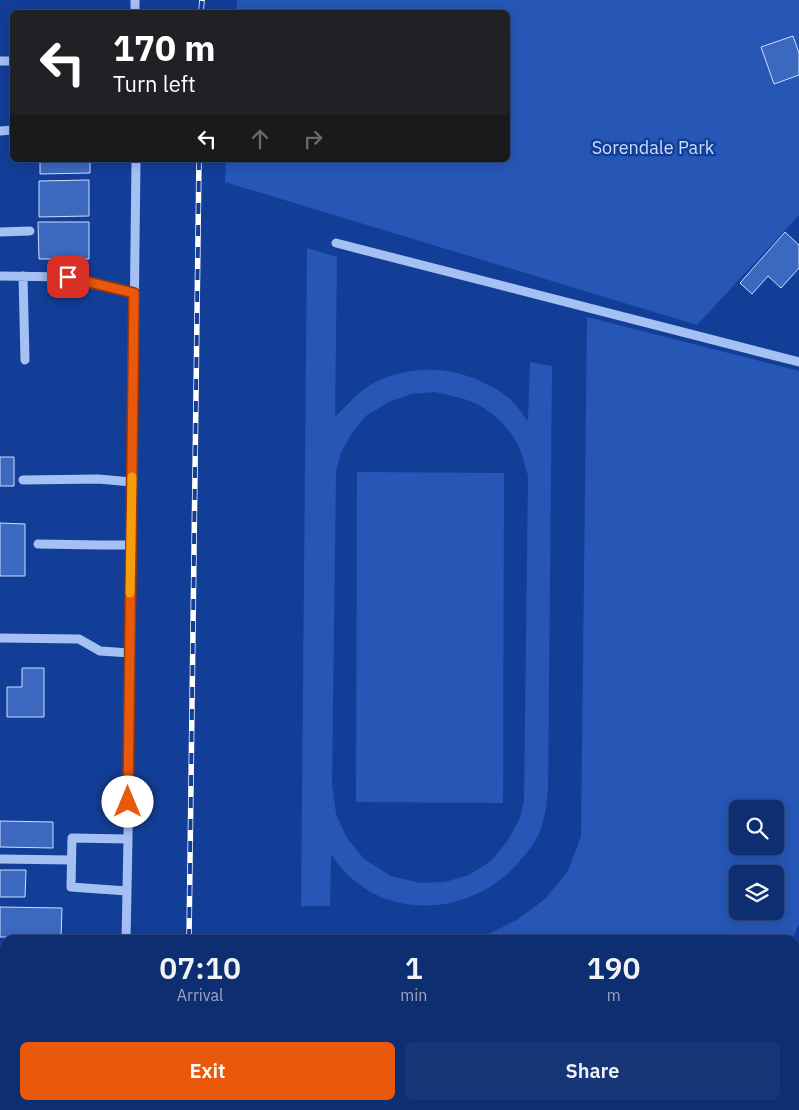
<!DOCTYPE html>
<style>
body{margin:0;font-family:"IBM Plex Sans",sans-serif;background:#173677;color:#f1f3f6;height:100vh;display:flex;flex-direction:column;font-size:19px;white-space:nowrap}
*{box-sizing:border-box;margin:0}
p{font-size:16px;color:#9ba8c4}
.icon{flex:none;width:28px;height:28px;fill:none;stroke:currentColor;stroke-width:2;stroke-linecap:round;stroke-linejoin:round}
.map{position:relative;flex:1;overflow:hidden}
.panel{position:absolute;left:0px;top:935px;width:800px;height:175px;display:flex;flex-direction:column;background:#0e2e72;border-radius:15px 15px 0 0;box-shadow:0 2px 12px #0003,0 0 0 1px #2e4a84}
.panel>*{flex:none}
.banner{position:absolute;left:10px;top:10px;width:500px;height:152px;border-radius:8px;box-shadow:0 2px 12px #0003,0 0 0 1px #2e4a84;background:#202124;color:#fff;overflow:hidden}
.buttons{position:absolute;left:729px;top:800px;display:grid;gap:10px}
.buttons a{display:grid;place-items:center;width:55px;height:55px;border-radius:8px;background:#0e2e72;box-shadow:0 2px 12px #0003,0 0 0 1px #2e4a84;font-size:25px}
.pin{position:absolute;display:grid;place-items:center;width:42px;height:42px;color:#fff;margin:-21px;border-radius:10px;box-shadow:0 2px 8px #0006}
.me{position:absolute;width:55px;margin:-28px;rotate:0deg;stroke-linejoin:round;filter:drop-shadow(0 0 4px #0008)}
.turn{display:flex;align-items:center;gap:18px;height:105px;padding:0 20px;font-size:22px}
.turn .icon{width:65px;height:65px;stroke-width:2.5}
.turn b{display:block;font-size:35px;line-height:42px}
.lanes{display:flex;align-items:center;height:48px;padding:0 20px;background:#0003;justify-content:center;gap:25px;direction:ltr}
.lanes .off{opacity:.35}
.eta{display:flex;justify-content:space-evenly;align-items:center;height:85px;text-align:center}
.eta b{font-size:30px;font-weight:600;line-height:35px}
.cta{display:flex;gap:10px;margin-top:auto;padding:10px 20px}
.cta a{flex:1;height:58px;border-radius:8px;background:#ea580c;color:#fff;font-size:20px;font-weight:600;line-height:58px;text-align:center}
.cta a+a{background:#173677;color:#f1f3f6}
.map>svg:first-child{display:block}
.green{fill:#2657b6;fill-rule:evenodd}
.building{fill:#3c68c0;stroke:#cdddfd}
.lines{fill:none;stroke-linecap:round;stroke-linejoin:round}
.minor{stroke:#a5c0f3;stroke-width:9}
.rail-casing{stroke:#fff;stroke-width:5.5}
.rail{stroke:#133e98;stroke-width:4;stroke-dasharray:11;stroke-linecap:butt}
.route-casing{stroke:#983908;stroke-width:12}
.route{stroke:#ea580c;stroke-width:9}
.slow{stroke:#f59e0b;stroke-width:9}
.labels{text-anchor:middle;dominant-baseline:central;stroke-width:5;stroke-linejoin:round;paint-order:stroke}
.park-label{font-size:18px;fill:#cdddfd;stroke:#133e98}
</style>
<div class="map">
<svg width="799" height="1110" viewBox="0 0 799 1110">
<rect width="100%" height="100%" fill="#133e98"/>
<path class="green" d="M237 0H799V215L697 325 225 182 226 160H508V12H236Z
M307 248 337 257 335 417C347 406 357 392 372 384 407 366 446 365 482 382 494 387 505 394 514 403 519 408 523 416 528 421L530 362 552 366 548 789C547 803 545 818 540 831 535 843 527 853 519 862 485 901 432 916 383 898 369 892 353 881 343 870 338 865 335 859 331 854L330 906H301ZM435 392C449 395 464 398 477 404 496 414 514 432 521 452 524 460 525 468 528 475L524 801 520 818 508 840 491 861 469 875 445 882 420 883 391 876 364 859 347 838 336 814 332 784 336 472 341 452 352 433 367 415 389 402 411 394Z
M587 317 799 371V924L792 940H448L488 934 517 920 545 899 568 871 581 836ZM738 809H775V846H738ZM738 874H775V911H738Z
M357 472 504 473 503 803 356 802Z
M231 1105H713L710 1110H231Z"/>
<path class="building" d="M793 36 799 53V75L774 84 761 47Z
M40 160H90V173L40 174Z
M89 180V216L39 217V181Z
M38 222H89V259H39Z
M785 232 799 245V268L781 288 768 276 752 294 740 283Z
M0 457H14V486H0Z
M0 523 25 524V576H0Z
M22 668H44V717H7V687H22Z
M0 821 53 822V848L0 847Z
M0 870H26L25 897H0Z
M0 907 62 908 61 938 0 937Z
M0 1054H5V1105H17V1109H35V1110H0Z"/>
<g class="lines">
<path class="minor" d="M135 0V12
M0 61H12
M0 131 12 130
M0 232 30 231
M336 243 799 362
M0 276 68 277 134 293
M23 276 25 360
M23 480 98 479 132 482
M38 544 100 545H131
M0 638 79 639 100 651 130 653
M0 859 71 860
M127 891 71 887 72 838 128 839
M126 940 128 839 136 160
M0 949H5
M124 1110V1105"/>
<defs>
<path id="rail" d="M201 12 202 0
M189 940 199 160
M187 1110V1105"/>
</defs>
<use href="#rail" class="rail-casing"/>
<use href="#rail" class="rail"/>
</g>
<g class="lines">
<defs>
<path id="route" d="M68 277 134 293 128 802"/>
</defs>
<use href="#route" class="route-casing"/>
<use href="#route" class="route"/>
<path class="slow" d="M130 593 132 477"/>
</g>
<g class="labels">
<g class="park-label">
<text x="653" y="147">Sorendale Park</text>
</g>
</g>
</svg>
<div class="buttons">
<a><svg class="icon" aria-label="search" viewBox="0 0 24 24"><circle cx="10" cy="10" r="6"/><path d="M15 15l6 6"/></svg></a>
<a><svg class="icon" aria-label="layers" viewBox="0 0 24 24"><path d="M12 4l9 5-9 5-9-5zM3 14l9 5 9-5"/></svg></a>
</div>
<div class="pin" style="left:68px;top:277px;background:#d93025"><svg class="icon" aria-label="arrive" viewBox="0 0 24 24"><path d="M6 21V4h12l-3 4 3 4H6"/></svg></div>
<svg class="me" style="left:128px;top:802px" viewBox="-20 -20 40 40"><circle r="19" fill="#fff"/><path d="M0-13L10 11 0 6-10 11z" fill="#ea580c"/></svg>
<div class="banner">
<div class="turn"><svg class="icon" aria-label="left" viewBox="0 0 24 24"><path d="M17 20v-9H6M10 6l-5 5 5 5"/></svg><div><b>170 m</b>Turn left</div></div>
<div class="lanes"><svg class="icon" aria-label="left" viewBox="0 0 24 24"><path d="M17 20v-9H6M10 6l-5 5 5 5"/></svg><svg class="icon off" aria-label="ahead" viewBox="0 0 24 24"><path d="M12 20V5M6 11l6-6 6 6"/></svg><svg class="icon off" aria-label="right" viewBox="0 0 24 24"><path d="M7 20v-9h11M14 6l5 5-5 5"/></svg></div>
</div>
<section class="panel">
<div class="eta">
<div><b>07:10</b><p>Arrival</p></div>
<div><b>1</b><p>min</p></div>
<div><b>190</b><p>m</p></div>
</div>
<div class="cta"><a>Exit</a><a>Share</a></div>
</section>
</div>
